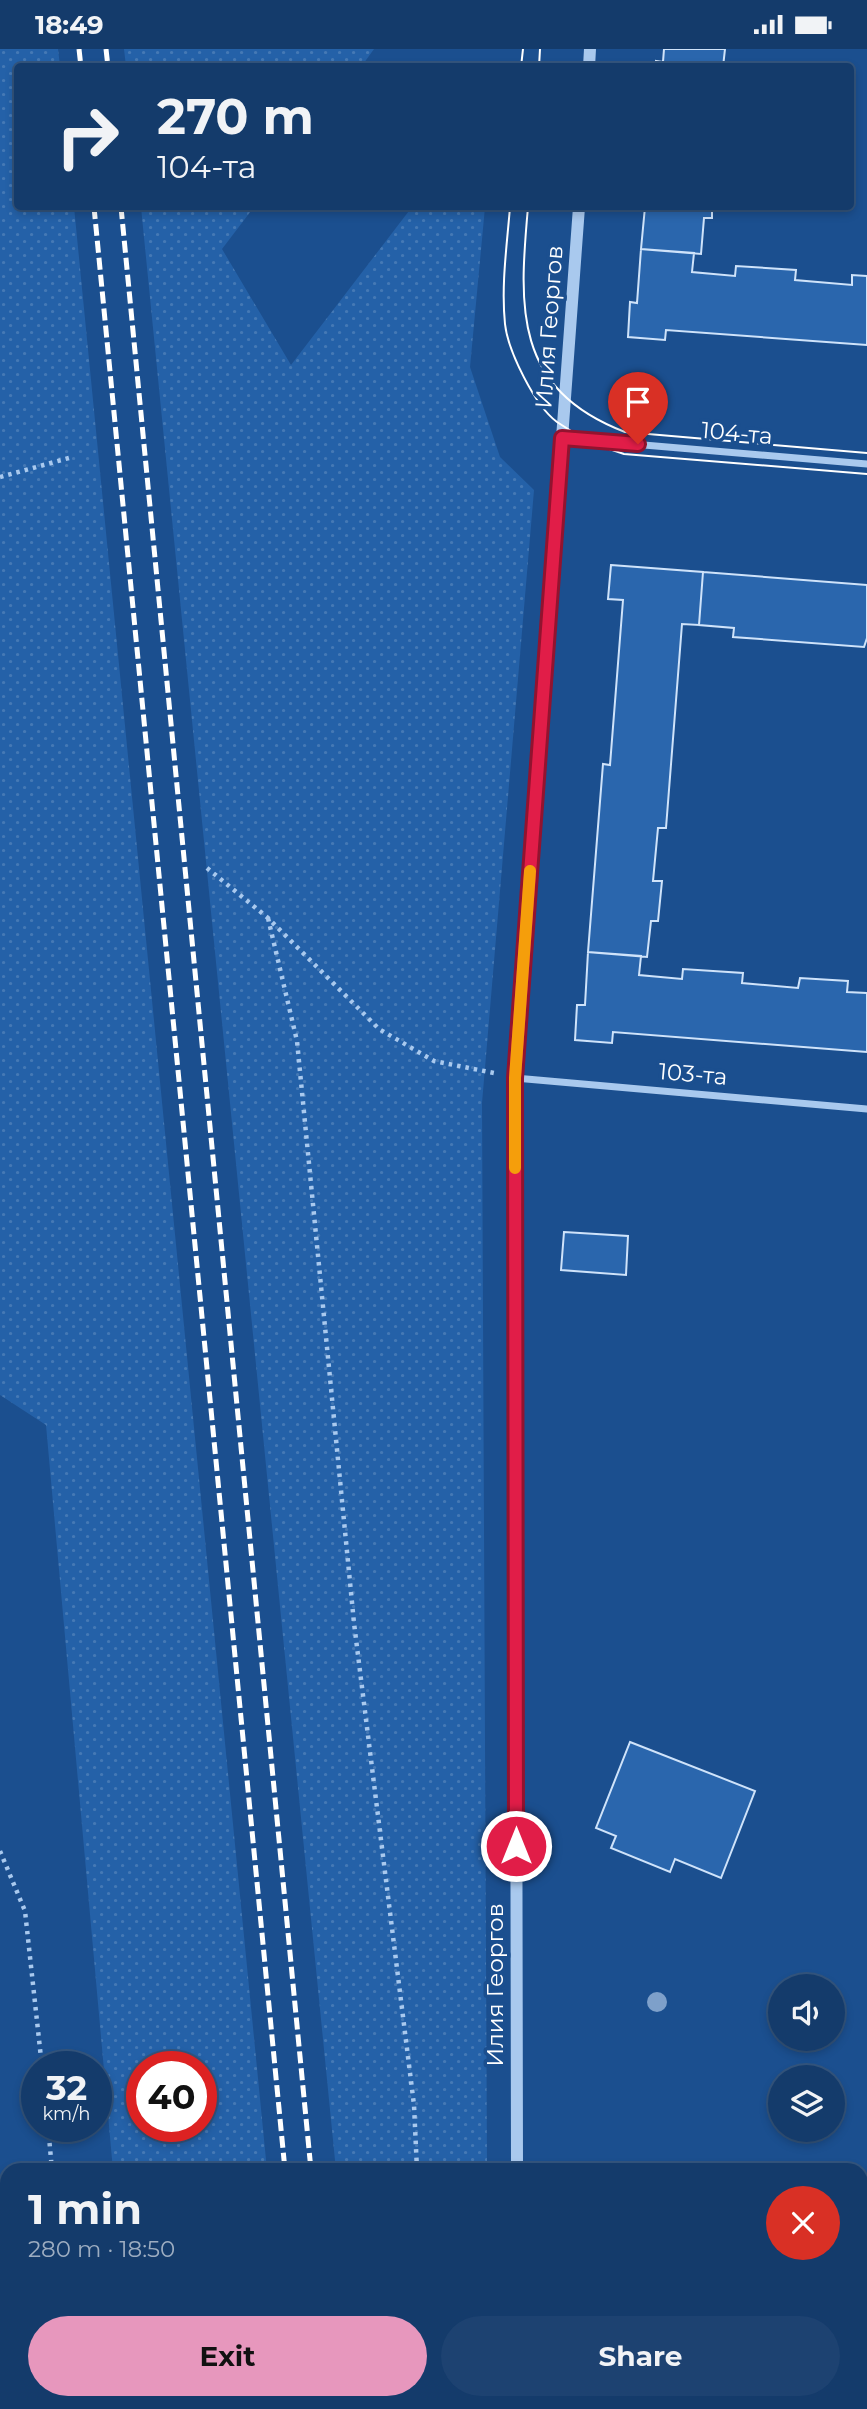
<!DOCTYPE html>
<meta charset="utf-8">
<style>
body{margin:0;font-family:Montserrat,sans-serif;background:#1d4271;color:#f1f3f6;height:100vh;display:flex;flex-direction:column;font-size:26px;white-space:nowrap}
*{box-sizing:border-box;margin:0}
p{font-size:23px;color:#9dadc1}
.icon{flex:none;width:38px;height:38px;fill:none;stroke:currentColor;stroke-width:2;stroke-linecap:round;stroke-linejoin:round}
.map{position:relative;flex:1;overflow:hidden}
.side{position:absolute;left:0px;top:2114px;width:868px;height:247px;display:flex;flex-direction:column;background:#143b6b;border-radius:21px 21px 0 0;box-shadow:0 4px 10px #0003,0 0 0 2px #33557e}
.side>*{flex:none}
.guide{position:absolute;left:14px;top:14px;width:840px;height:147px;border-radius:7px;box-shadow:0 4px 10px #0003,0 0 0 2px #33557e;background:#143b6b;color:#f1f3f6;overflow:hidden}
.tools{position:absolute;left:768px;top:1925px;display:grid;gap:14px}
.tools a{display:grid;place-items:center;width:77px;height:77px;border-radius:50%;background:#143b6b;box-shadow:0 4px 10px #0003,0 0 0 2px #33557e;font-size:35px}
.speed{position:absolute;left:21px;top:2002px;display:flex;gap:14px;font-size:35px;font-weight:700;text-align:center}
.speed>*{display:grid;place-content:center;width:91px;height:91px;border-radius:50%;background:#143b6b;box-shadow:0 4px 10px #0003,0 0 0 2px #33557e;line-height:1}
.speed small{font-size:18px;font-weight:400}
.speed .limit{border:10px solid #d22;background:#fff;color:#111}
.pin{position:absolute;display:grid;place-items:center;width:60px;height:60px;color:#fff;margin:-72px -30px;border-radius:50% 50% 50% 0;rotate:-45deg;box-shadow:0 0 7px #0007}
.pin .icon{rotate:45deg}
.me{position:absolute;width:77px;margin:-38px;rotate:0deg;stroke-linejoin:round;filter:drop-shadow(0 0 5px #0008)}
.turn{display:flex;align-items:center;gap:24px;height:147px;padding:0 28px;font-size:32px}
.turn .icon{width:91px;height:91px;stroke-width:2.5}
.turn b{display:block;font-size:49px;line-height:60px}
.round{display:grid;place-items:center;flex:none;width:74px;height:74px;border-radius:37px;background:#1d4271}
.overview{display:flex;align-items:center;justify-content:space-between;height:119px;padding:0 28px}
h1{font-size:42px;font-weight:700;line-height:52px}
.button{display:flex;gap:14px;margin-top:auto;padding:14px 28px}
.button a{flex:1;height:80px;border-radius:42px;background:#e797bd;color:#111;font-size:28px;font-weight:700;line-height:80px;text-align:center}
.button a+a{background:#1d4271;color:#f1f3f6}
.status{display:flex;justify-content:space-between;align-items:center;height:49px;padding:0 35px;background:#143b6b;direction:ltr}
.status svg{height:19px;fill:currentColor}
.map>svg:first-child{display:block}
.grass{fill:url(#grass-dots);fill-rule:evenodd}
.building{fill:#2a66ad;stroke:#cfe3fa;stroke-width:2}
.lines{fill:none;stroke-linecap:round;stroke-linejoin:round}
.path{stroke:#a9c9ee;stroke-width:4.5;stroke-dasharray:3.5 5;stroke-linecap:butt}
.minor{stroke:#a9c9ee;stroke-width:7}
.tertiary{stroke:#a9c9ee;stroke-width:12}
.tram{stroke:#fff;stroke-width:2}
.rail{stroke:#fff;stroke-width:5;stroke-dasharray:12 5;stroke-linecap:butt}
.tree{fill:#7ea0ca}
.route-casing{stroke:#92132f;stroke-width:18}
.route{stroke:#e11d48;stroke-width:12}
.slow{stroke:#f59e0b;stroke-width:12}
.labels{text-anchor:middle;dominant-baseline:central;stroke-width:7;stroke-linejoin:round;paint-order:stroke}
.street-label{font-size:23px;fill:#fff;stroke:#1b4f8f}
</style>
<div class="status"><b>18:49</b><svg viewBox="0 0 49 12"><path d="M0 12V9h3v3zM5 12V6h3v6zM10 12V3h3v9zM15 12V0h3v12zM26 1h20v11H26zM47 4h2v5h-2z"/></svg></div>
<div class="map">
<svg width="867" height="2360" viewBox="0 0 867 2360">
<defs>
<pattern id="grass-dots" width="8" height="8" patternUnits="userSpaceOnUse" patternTransform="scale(1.75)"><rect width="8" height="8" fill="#2461a8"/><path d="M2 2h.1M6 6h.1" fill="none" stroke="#4579b5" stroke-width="1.8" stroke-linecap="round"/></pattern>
</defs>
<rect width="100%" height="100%" fill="#1b4f8f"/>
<path class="grass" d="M0 0H58L60 17 18 18V158H74L267 2121H113L46 1376 0 1346ZM142 2018H201V2077H142Z
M124 0H374L361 18 126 17Z
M141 158H254L222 200 291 316 412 158H485L470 318 500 408 534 441 482 1054 487 2121H336Z
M134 2354H290L291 2360H135Z
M359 2354H488V2360H359Z"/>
<path class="building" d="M664 0H725L723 18H656V12L663 13Z
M645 158H712V169H704L701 205 641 200Z
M641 200 694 204 692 223 735 227 736 217 796 221 795 231 852 236V226L867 227V296L666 281 665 291 628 288 630 253 637 254Z
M611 516 703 523 699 576 682 575 666 779H658L653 832H662L658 872H651L647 908 588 903 603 715 610 716 623 551 608 550Z
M703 523 867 536V589L864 598 733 588 734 579 699 576Z
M588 903 641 907 639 926 682 930 683 920 743 924 742 934 798 939 800 929 848 932 847 943 867 944V1003L613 983 612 994 575 991 577 956H585Z
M564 1183 628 1187 626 1226 561 1221Z
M630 1693 755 1742 721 1829 675 1810 670 1823 611 1799 616 1787 596 1779Z
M867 2204V2299L861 2294V2212Z"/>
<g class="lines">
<path class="path" d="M0 428 69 409
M207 819 268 869 379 980 434 1012 494 1024
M268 869 297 992 354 1574 414 2056 417 2121
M0 1802 25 1862 42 2018
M48 2077 52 2121
M74 2354V2360
M430 2354V2360"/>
<path class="minor" d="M562 389 867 415
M515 1029 867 1060"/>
<path class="tertiary" d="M589 18 590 0
M517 2121 515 1029 579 158
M517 2354V2360"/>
<path class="tram" d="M521 18 523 0
M539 18 540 0
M510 158C507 196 501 236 505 275 508 302 535 357 557 373 577 387 600 398 624 405L867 425
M528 158C519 258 513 340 625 383L867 404"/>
<path class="rail" d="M79 0 81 18
M106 0 108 18
M94 158 285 2121
M121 158 311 2121
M308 2354V2360
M334 2354 335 2360"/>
</g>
<circle class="tree" cx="657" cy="1953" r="10"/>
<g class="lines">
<defs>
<path id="route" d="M516 1797 515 1029 562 389 638 395"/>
</defs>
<use href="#route" class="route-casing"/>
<use href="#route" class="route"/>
<path class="slow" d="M515 1119V1029L530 822"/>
</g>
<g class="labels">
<g class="street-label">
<text transform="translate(549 278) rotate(-86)">Илия Георгов</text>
<text transform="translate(737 384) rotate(5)">104-та</text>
<text transform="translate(693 1025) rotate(5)">103-та</text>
<text transform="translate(495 1936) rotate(-90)">Илия Георгов</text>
</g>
</g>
</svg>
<div class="tools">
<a><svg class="icon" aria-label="sound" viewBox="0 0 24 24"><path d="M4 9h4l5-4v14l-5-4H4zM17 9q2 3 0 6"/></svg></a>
<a><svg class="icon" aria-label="layers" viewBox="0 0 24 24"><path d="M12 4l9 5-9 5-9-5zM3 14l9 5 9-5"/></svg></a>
</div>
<div class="speed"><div>32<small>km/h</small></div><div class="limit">40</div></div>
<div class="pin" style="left:638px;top:395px;background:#d93025"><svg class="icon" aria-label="arrive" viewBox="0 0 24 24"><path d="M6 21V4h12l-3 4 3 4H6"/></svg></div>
<svg class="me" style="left:516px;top:1797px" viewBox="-20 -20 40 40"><circle r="17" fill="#e11d48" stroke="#fff" stroke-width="3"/><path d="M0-11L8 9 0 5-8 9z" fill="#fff"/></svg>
<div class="guide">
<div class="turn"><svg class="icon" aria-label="right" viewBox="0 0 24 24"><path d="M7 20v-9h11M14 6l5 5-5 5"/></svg><div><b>270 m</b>104-та</div></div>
</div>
<section class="side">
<div class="overview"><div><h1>1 min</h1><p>280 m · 18:50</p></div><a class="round" style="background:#d93025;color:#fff"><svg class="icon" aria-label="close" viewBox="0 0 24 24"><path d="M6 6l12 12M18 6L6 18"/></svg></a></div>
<div class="button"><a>Exit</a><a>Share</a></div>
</section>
</div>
